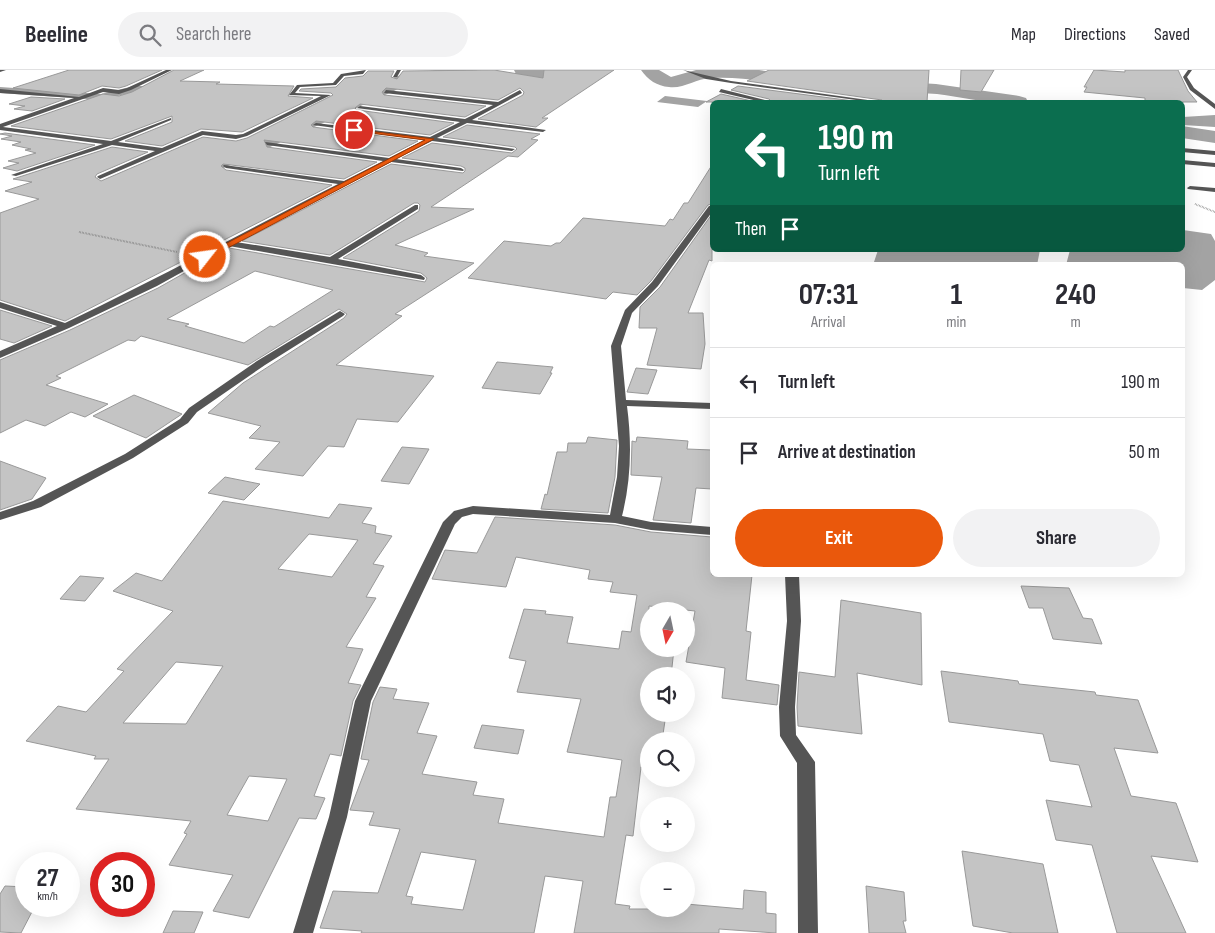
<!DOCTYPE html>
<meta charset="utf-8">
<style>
body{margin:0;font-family:"Sofia Sans Condensed",sans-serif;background:#f2f2f3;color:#2b2b33;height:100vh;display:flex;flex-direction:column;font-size:19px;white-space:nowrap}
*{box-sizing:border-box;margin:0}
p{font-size:16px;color:#7c7c81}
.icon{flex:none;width:28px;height:28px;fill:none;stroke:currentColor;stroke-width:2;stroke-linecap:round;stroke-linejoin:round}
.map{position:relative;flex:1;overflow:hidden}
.sheet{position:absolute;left:710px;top:192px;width:475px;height:315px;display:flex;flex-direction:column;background:#fff;border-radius:8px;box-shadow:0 5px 20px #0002}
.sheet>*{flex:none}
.banner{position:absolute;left:710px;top:30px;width:475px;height:152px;border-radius:8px;box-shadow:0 5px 20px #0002;background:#0b6e4f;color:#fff;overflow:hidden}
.needle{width:32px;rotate:189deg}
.fabs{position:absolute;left:640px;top:532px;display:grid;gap:10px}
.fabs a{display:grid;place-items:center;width:55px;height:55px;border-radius:50%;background:#fff;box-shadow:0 5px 20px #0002;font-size:25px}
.speed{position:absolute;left:15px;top:782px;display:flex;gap:10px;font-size:25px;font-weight:700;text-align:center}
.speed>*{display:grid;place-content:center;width:65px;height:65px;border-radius:50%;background:#fff;box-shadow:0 5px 20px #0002;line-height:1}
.speed small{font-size:12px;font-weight:400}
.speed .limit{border:8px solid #d22;background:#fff;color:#111}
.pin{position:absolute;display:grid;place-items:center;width:42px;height:42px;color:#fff;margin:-21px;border:2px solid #fff;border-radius:50%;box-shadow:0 1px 5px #0007}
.me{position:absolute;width:55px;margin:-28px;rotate:60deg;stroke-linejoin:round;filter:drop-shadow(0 0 4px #0008)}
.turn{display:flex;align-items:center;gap:18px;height:105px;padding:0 25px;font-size:22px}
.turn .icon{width:65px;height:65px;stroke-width:2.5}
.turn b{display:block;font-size:35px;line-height:42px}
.then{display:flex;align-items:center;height:48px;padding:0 25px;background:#0003;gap:10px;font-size:19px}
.eta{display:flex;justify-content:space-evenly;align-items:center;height:85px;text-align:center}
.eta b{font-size:30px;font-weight:700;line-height:35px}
.cta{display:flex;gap:10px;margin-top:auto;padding:10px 25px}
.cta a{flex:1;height:58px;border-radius:30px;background:#ea580c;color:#fff;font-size:20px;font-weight:700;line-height:58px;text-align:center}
.cta a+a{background:#f2f2f3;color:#2b2b33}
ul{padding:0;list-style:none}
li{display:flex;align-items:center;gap:15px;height:70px;padding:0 25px;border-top:1px solid #e1e1e2}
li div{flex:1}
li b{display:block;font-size:19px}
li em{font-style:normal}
header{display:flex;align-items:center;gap:30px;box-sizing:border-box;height:70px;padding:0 25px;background:#fff;border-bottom:1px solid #e1e1e2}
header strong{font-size:24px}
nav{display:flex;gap:28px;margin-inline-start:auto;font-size:18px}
.search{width:350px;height:45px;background:#f2f2f3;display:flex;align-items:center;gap:12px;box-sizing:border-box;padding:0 18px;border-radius:28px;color:#7c7c81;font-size:19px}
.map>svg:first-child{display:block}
.water{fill:#a3a3a3}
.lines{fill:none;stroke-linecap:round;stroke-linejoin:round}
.canal{fill:#a3a3a3;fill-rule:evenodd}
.river{fill:#a3a3a3;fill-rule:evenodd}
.building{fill:#c4c4c4;stroke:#999;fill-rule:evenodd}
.path{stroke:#777;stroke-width:2;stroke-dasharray:0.5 1;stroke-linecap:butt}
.minor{fill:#555;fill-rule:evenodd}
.route{fill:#ea580c;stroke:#983908}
</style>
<header>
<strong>Beeline</strong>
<div class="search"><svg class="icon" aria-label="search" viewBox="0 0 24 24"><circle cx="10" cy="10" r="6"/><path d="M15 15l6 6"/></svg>Search here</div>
<nav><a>Map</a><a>Directions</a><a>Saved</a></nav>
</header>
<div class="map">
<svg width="1215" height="863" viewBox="0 0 1215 863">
<rect width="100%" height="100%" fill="#fff"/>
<path class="water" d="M665 26 707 31 698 37 657 32Z
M1215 45V57L1183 55V47Z
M1183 160 1211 164 1215 171V210L1202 220 1183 218 1182 195H1066L1070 180H1182Z
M878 180H1040L1037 195H873Z"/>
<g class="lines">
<path class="canal" d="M134 16H173L178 19 173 22H134L101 30 0 23V17L101 24Z"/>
<path class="river" d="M436 0H477L475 4 469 5 407 15 217 101 209 103 201 101 198 96 201 91 397 6Z
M514 0H586C574 18 540 7 522 5L516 4Z
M641 0H659L671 7 696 0H759L817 9 823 10 826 14 823 18 817 19C782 14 746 6 710 8 696 9 683 19 669 17 657 16 648 10 641 0Z
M863 0H879L885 10 888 11 936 14 1019 26 1026 28 1028 32C998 36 967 28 937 24 915 22 892 25 872 17Z
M1182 56 1215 61V73L1182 68Z"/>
</g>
<path class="building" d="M69 0H162L126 16 119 18 102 16 79 25 13 18Z
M174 0H204L180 11 220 12 216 14 294 16 288 26 313 28 242 62 201 59 162 76 125 71 172 52V46L111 69 11 56 103 24 119 26 132 22Z
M494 0 543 8 544 0H614L542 48H548L536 57 478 49 523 25 524 22 520 18 498 30 386 18 382 22 384 25 486 36 465 47 360 34 355 38 357 40 454 53 430 65 316 51 311 55 313 57 418 71 389 86 264 70 267 77 377 92 344 109 223 94 221 96 226 100 332 115 65 251 0 230V143L39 129 5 121 32 112 13 109 112 77 148 82 97 104 95 107 101 111 203 67 236 71 247 68 333 25 331 23 299 21 301 19 336 17 345 8 363 6 368 1H394L391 7 397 9 403 1Z
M769 0H929L927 32H884L882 30 747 11Z
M961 0H994L981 22 960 20Z
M1094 0 1125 2V0H1178L1188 21 1197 32H1160L1145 31V28L1084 22 1087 17H1084Z
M738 16 861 32H772L769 29 731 20Z
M721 24 756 32H706Z
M31 27 65 29 32 41 14 39 25 36 9 34Z
M467 55 540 64 531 69 538 70 518 87 508 86 431 137 474 139 395 175 428 183 424 186 474 193 395 244 402 246 336 295 434 306 398 352 357 349 344 377 328 376 303 406 255 399 280 372 249 368 261 356 208 343 243 313 344 248 347 244 339 239 248 295 141 266 135 271 128 270 56 306 61 308 46 315 108 334 85 347 71 342 45 356 26 350 0 363V290L70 260 158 218 229 178 425 212 427 208 421 203 343 188 419 141 420 135 418 133H414L330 185 242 171 391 94 463 103 465 101V98L461 96 402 88 432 73 512 83 517 79 515 77 443 67ZM255 201 333 220 274 257 270 256 244 273 185 256 189 254 167 249Z
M5 63 95 75 17 101 3 98 19 93 8 91 36 83 25 80 31 79 12 75 21 72 1 69 12 66 0 64Z
M712 95V134L708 135 651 211 637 225 613 222 606 229 468 208 504 171 551 176 556 173H560L583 148 665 156 670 149 673 150 684 133H688Z
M712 144V191L709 190 688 243H703L705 274 701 299 647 295 657 258H639L640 237 660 217Z
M0 240 52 256 14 273 0 269Z
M497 292 553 297 550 303H552L540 324 482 318Z
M636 298 657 300 648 324 627 322Z
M134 325 182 344 146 368 93 346Z
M588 367 617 370 615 407 608 443 541 439 545 424 547 425 557 382H567L568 373H586Z
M637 367 688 371 687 379 712 380V419L696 418 691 453 653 450 662 407 631 405 632 371 636 372Z
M402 377 429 379 409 414 381 411Z
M0 391 46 408 32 429 0 440Z
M225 407 260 414 244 430 208 423Z
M223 431 329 448 339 434 372 438 362 453 376 456 375 463 392 466 373 494 384 496 366 527 376 528 346 577 363 579 348 613 361 615 353 631 341 686 330 684 314 726 325 728 316 749 299 748 249 848 213 841 233 805 169 795 187 764 184 763 191 751 76 739 109 689H94L96 686 26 671 58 636 86 642 124 601 117 599 173 541 113 521 136 503 162 511ZM309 464 317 465 358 470 332 507 278 499ZM176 592 223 596 186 654 123 653ZM249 706 287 709 268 751 227 745Z
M495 447 615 455 651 462 712 467V505H752L746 561 751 562 746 610 779 615 777 635 722 628 725 598 686 592 695 541 649 536V579H674L671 606H649V644H666L662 671H649V698L641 697 633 766 626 765 615 834 630 836 629 839H686V834L743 839 744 820 766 822V843L776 844V863L719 859V863H574L583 811 545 806 534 863H361L362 861 320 858 333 821 378 823 400 759 369 755 374 742 350 740 369 690 361 689 373 632 380 617 397 619 393 629 429 633 417 663 437 666 422 704 477 712 473 725 504 729 498 753 604 767 610 727H616L622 690 567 682 581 629 517 622 526 591 509 588 524 539 546 541 545 544 573 547 567 573 619 579 622 561 631 562 637 525 610 522 613 512 588 509 590 500 516 487 506 517 432 509 445 480 477 483ZM421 782 476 790 463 840 411 834 413 827 406 826Z
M80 506 104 508 85 531 60 529Z
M1021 516 1069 518 1083 548 1092 549 1102 574 1053 569 1043 538H1029Z
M841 530 921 543 922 615 857 603 862 664 798 656 797 637 799 602 835 607Z
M941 601 1018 611 1019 614 1095 622 1096 625 1138 630 1158 683 1114 678 1131 726 1176 733 1198 792 1151 786 1186 863H1117L1092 775 1056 770 1046 730 1092 737 1079 695 1050 691 1043 664 949 652Z
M482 655 524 660 518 684 474 678Z
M962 781 1043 794 1058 863H1013L973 856Z
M5 816 26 817V836H35L21 863 0 862V824Z
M866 816 904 822 906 851H903L906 863H869Z
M173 841 203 842 194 863H163Z"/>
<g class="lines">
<path class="path" d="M1195 134 1215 142
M79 162 177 182"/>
<path class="minor" d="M0 0H6L0 2Z
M166 0H172L131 20 119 24 103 22 3 57 111 71 171 48V50L118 72 162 78 202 61 236 65 243 64 321 26 289 25 297 15 333 13 341 4 366 0 363 4 344 6 336 15 300 17 295 23 331 25 247 66 236 69 203 65 100 109 97 107 98 106 155 81 112 75 16 106 11 105 103 74 0 60V54L74 28 0 23V19L79 27 103 18 119 20 127 18Z
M397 0H401L397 7H393Z
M683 0 731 11 882 32H871L731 13 706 9Z
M1188 0H1192L1187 7 1194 18 1215 34V39L1190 20 1183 7Z
M721 19 769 31 770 32H762L719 22Z
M386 20 498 32 520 20 522 23 472 50 546 60 543 62 467 53 437 68 515 79 512 81 432 71 396 89 461 98 464 100 463 101 391 92 236 172 330 187 415 135H418V139L338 189 421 205 425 208 424 210 229 176 157 216 69 258 0 288V281L57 256 0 238V232L65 253C157 209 247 160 338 114L226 98 223 96 224 95 344 111 383 91 267 75 265 72 389 88 424 70 313 55 316 53 430 67 460 52 357 38 360 36 465 49 493 35 384 23Z
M1182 78 1215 81V85L1182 82Z
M1182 90 1215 93V97L1182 94Z
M1190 116 1215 118V122L1188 119 1187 118Z
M709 136H712V142L658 216 632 243 621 276 626 330 712 333V339L627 336C632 373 631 411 622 446L651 452 712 457V465L651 460 615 453 473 444 462 447 455 454 371 631 347 747 313 863H293L329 747 355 631 443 452 454 441 473 436 610 445 617 407 619 376 611 276 625 240 652 212Z
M340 241 345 244 343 246 265 295 197 342 188 353 133 388 41 437 0 450V442L33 431 125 384 180 349 189 338 257 291Z
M785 505H799L801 551 795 637 796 665 815 692 818 863H798L797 693 780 666 779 637 787 551Z"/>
</g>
<path class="route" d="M352 59 434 69 207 189H202V186L425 70 354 61Z"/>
</svg>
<div class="fabs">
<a><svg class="needle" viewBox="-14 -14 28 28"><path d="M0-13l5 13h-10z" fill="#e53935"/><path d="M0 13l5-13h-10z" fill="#7c7c81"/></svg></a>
<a><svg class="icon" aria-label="sound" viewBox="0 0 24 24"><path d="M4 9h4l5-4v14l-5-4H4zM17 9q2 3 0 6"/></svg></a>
<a><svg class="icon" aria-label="search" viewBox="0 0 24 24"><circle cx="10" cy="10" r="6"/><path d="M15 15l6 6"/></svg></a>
<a>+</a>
<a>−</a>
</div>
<div class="speed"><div>27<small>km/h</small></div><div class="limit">30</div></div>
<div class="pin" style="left:354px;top:60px;background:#d93025"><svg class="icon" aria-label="arrive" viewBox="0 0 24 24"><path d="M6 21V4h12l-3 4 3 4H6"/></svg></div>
<svg class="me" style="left:205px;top:187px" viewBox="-20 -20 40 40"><circle r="17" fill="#ea580c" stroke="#fff" stroke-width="3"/><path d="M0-11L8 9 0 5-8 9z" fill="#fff"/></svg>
<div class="banner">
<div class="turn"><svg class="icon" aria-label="left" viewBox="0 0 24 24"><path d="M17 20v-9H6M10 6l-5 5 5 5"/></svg><div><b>190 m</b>Turn left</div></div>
<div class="then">Then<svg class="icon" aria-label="arrive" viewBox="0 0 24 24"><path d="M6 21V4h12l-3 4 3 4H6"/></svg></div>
</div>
<section class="sheet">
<div class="eta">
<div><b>07:31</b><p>Arrival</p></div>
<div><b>1</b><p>min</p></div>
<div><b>240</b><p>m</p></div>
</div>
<ul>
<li><svg class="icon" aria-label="left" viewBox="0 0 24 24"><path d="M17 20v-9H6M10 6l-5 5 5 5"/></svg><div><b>Turn left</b></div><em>190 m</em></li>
<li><svg class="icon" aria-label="arrive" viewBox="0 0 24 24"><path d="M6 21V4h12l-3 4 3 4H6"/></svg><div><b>Arrive at destination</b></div><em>50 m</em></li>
</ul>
<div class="cta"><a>Exit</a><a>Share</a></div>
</section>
</div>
